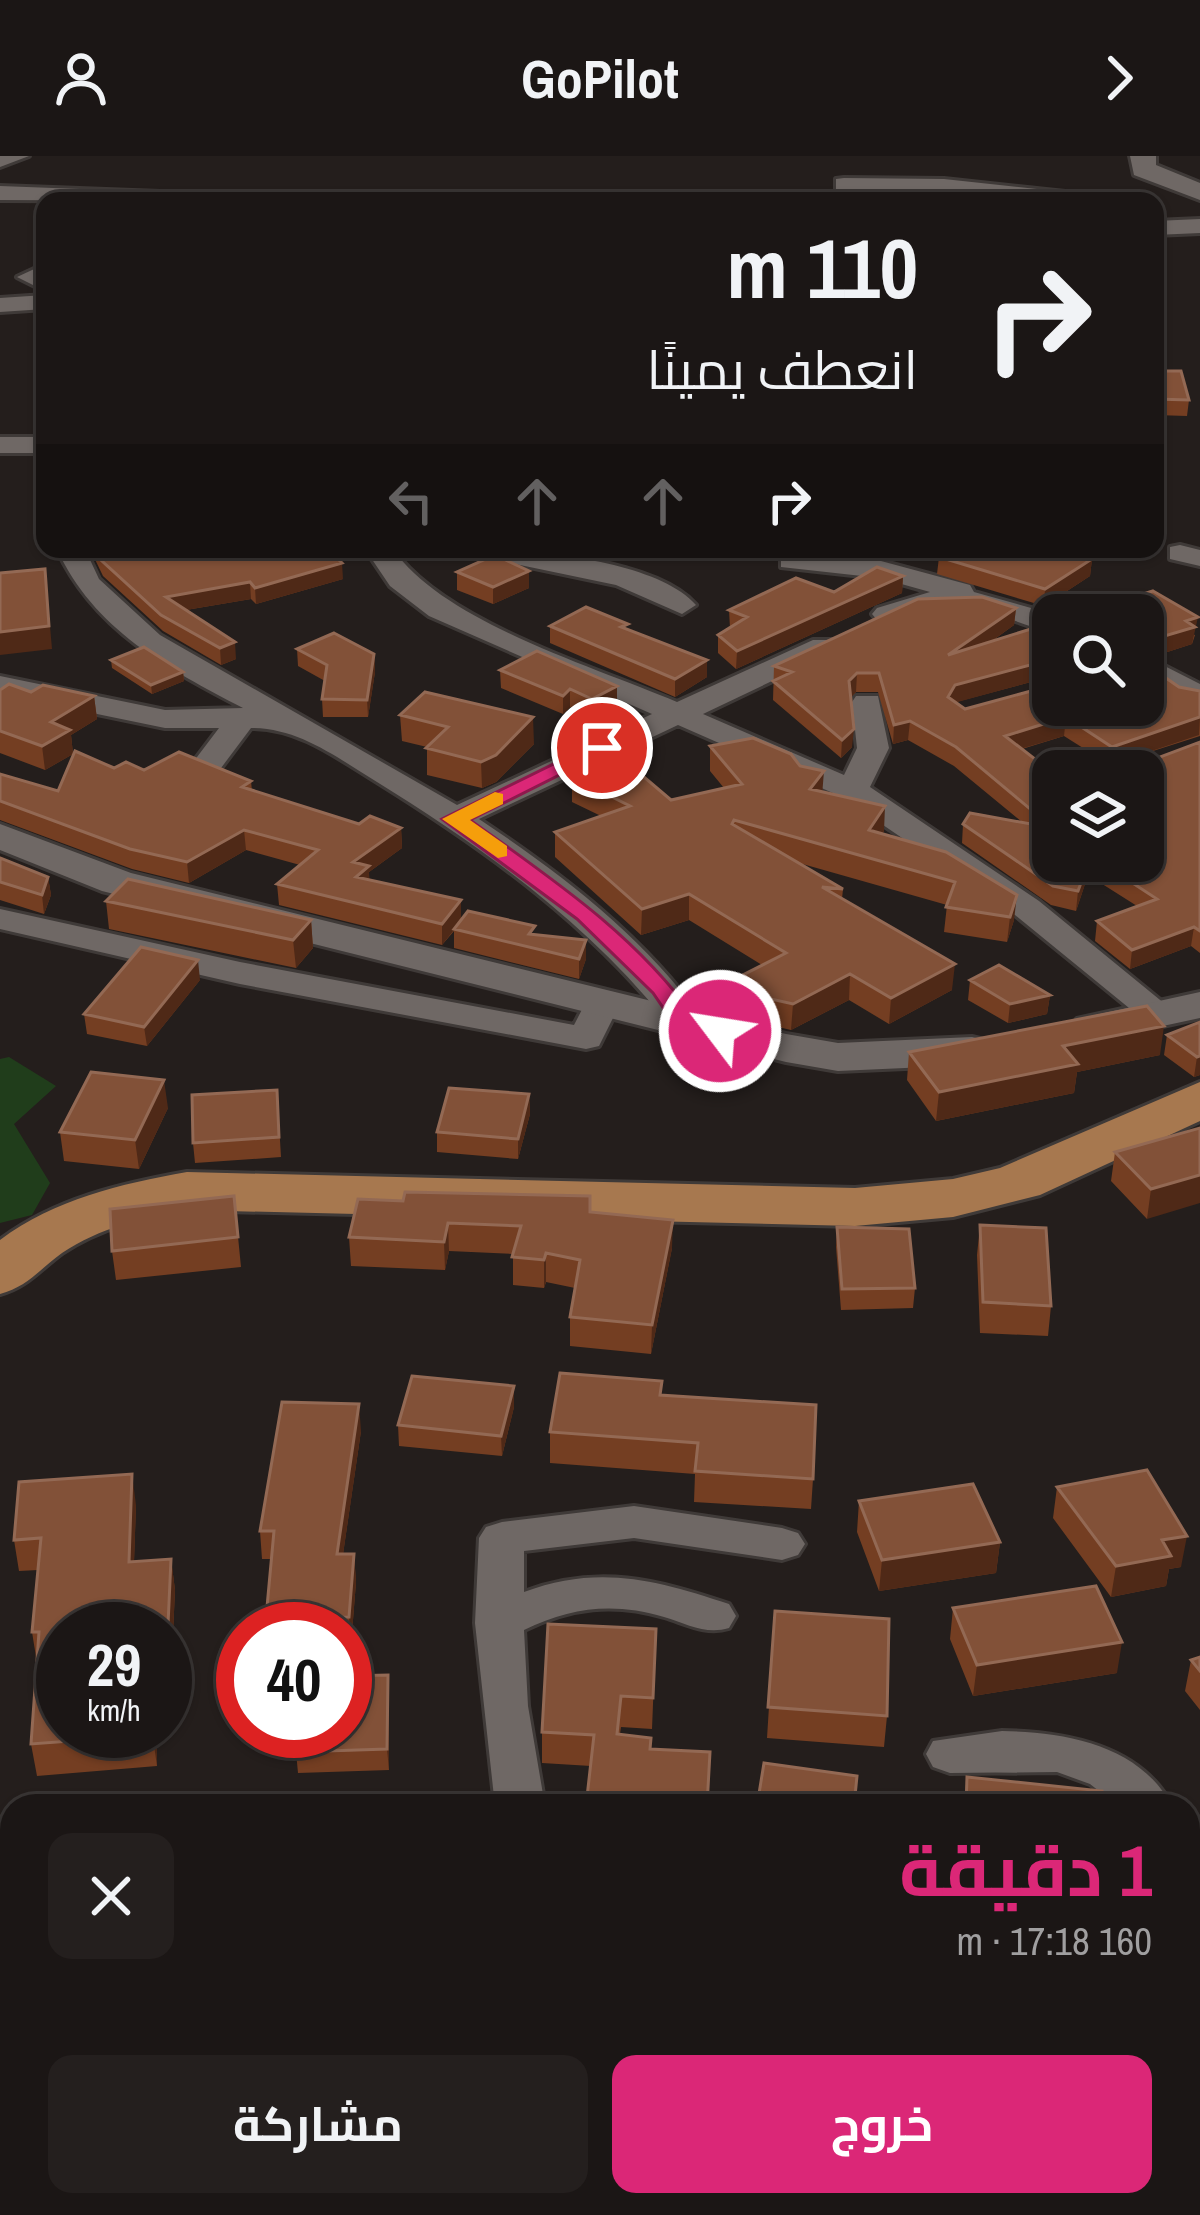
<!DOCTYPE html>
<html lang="ar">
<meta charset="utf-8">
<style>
body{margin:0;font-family:"Archivo Narrow",Cairo,sans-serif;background:#241f1e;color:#f1f3f6;direction:rtl;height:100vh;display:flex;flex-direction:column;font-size:45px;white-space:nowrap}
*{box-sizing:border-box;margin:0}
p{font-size:39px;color:#a09fa0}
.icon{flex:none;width:66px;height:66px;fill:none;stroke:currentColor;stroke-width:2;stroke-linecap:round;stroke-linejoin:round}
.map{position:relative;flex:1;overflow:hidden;direction:ltr}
.details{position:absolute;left:0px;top:1638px;width:1200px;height:423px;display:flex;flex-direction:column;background:#1b1615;border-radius:36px 36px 0 0;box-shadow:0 3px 9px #0004,0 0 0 3px #393534;direction:rtl}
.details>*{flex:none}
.guide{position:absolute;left:36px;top:36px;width:1128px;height:366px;border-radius:24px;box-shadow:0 3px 9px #0004,0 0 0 3px #393534;direction:rtl;background:#1b1615;color:#f1f3f6;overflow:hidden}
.controls{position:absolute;left:1032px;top:438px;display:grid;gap:24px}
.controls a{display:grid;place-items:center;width:132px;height:132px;border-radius:24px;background:#1b1615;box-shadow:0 3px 9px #0004,0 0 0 3px #393534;font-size:60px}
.speed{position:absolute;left:36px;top:1446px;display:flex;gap:24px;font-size:60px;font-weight:700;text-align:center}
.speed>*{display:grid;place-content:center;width:156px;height:156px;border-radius:50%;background:#1b1615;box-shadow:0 3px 9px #0004,0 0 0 3px #393534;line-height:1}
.speed small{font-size:30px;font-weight:400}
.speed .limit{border:18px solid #d22;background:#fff;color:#111}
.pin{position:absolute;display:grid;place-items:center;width:102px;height:102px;color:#fff;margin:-51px;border:6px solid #fff;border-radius:50%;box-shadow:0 3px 12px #0007}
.me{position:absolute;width:132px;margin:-66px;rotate:301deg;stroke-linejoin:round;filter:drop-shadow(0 0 9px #0008)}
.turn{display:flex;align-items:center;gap:42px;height:252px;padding:0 48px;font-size:54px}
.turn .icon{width:156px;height:156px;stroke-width:2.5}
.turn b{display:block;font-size:84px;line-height:102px}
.lanes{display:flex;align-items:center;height:114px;padding:0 48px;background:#0003;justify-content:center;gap:60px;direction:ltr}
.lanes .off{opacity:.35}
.round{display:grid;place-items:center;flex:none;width:126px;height:126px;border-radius:24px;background:#241f1e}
.head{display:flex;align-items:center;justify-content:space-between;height:204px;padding:0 48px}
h1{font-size:72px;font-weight:700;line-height:90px;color:#db2777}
.primary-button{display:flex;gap:24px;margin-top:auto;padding:24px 48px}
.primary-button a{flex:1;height:138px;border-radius:24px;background:#db2777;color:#fff;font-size:48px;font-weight:700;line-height:138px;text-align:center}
.primary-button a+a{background:#241f1e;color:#f1f3f6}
header{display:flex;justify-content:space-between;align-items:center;height:156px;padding:0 48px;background:#1b1615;font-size:54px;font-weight:700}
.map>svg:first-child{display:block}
.green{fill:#203d1b}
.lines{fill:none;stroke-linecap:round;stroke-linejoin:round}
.minor-casing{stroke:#3f3a38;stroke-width:6}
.tertiary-casing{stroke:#3f3a38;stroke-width:6}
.primary-casing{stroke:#3f3a38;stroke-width:6}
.minor{fill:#6f6865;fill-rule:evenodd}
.tertiary{fill:#6f6865;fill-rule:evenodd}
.primary{fill:#a7784f;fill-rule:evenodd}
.wall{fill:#743e22;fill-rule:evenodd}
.shaded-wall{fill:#4f2917}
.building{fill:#825138;stroke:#936954;stroke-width:3}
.route{fill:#db2777;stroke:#8e194d;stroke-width:3}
.slow{fill:#f59e0b}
</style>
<header><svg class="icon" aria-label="forward" viewBox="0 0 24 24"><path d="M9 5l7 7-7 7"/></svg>GoPilot<svg class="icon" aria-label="person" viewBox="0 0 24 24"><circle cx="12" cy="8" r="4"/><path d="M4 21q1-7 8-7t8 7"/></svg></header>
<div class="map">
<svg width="1200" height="2059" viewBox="0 0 1200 2059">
<rect width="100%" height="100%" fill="#241e1c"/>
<path class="green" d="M9 901 56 930 14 968 50 1027 32 1059 0 1067V903Z"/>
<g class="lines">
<defs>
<path id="minor" d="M0 0H29L0 11Z
M844 22 944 23 1084 38 1095 45 836 33V23Z
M0 30 213 38 224 45 0 44Z
M1200 63V77L1155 79V65Z
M45 108V135L17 121Z
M45 139V153L0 156V142Z
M0 281H45V297H0Z
M1180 389 1200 394V410L1170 403V391Z
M57 393H85L99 423 160 479 457 649 652 558 429 460 390 430 365 393H393C443 466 595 511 677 546L813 484H833L838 490 833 496 703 558 844 619 857 592 852 546 856 540H878L889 592 870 631 1039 745 1176 857 1158 868 1145 865 1015 759 842 641 678 569 479 663C563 719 647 783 705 867L700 875H674C592 770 488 695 377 626 336 601 299 572 251 572L221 612 210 614 194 605 219 572H165L0 538V520L165 554 243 552C168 513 93 473 57 393Z
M468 393C526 393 656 403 696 449L682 458 616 429 482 401Z
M791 397 881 405 970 429 974 436 1056 459 1053 477C1018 468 988 451 951 452 926 452 900 470 877 464L872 458 877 452 930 436 880 422 781 411V399Z
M1143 499 1200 528V550L1143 521Z
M0 753 240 806 574 869 589 840H615L620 848 599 890 586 893 240 828 0 773Z
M634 1350 782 1372 798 1377 805 1388 798 1399 782 1404 634 1382 524 1395V1436C598 1408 657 1424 729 1448L736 1460 729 1472C706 1479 687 1468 664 1461 614 1446 571 1451 524 1474L528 1550 545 1650H495L475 1467 479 1382 486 1371 502 1366Z
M1002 1575C1066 1576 1140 1589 1172 1650H1118L1090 1628 1057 1616 950 1617 933 1611 926 1598 933 1585Z
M0 1861 12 1864V1910L0 1907Z
M1090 2049H1154L1158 2059H1094Z"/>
<path id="tertiary" d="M1130 0H1156V9L1200 27V44L1134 19Z
M0 668 131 717 786 878 838 887 972 881 988 885 995 895 988 905 972 909 838 915 786 906 102 735 0 694Z
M1200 836V862L1093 885 1077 881 1071 872 1077 863Z"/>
<path id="primary" d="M1200 926V965L1040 1039 953 1061 855 1070 187 1054C143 1061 100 1072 62 1097 40 1113 27 1131 0 1138V1084C55 1043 120 1028 187 1016L855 1032 953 1023 1000 1012Z"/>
</defs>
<use href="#minor" class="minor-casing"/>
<use href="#tertiary" class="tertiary-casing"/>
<use href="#primary" class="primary-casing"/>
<use href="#minor" class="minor"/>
<use href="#tertiary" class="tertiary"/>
<use href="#primary" class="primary"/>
</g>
<path class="wall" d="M1155 215 1189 244 1187 260 1155 259Z
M90 393H144L145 395 343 423 256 448 251 443 186 454 236 503 221 509 163 475 103 420Z
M1021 400 1092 403 1090 420 1044 450 937 418 939 401Z
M457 416 529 432 493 448 457 434Z
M903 420 902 437 736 513 718 497V479L730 472 729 454 834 436Z
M1016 452 1014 469 992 485 1053 520 956 546 965 553 1179 531 1200 535V580L1131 602 1147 606 1200 586V797L1191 790 1130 813 1095 785 1097 765 1137 750 1088 719 1076 755 1051 749 962 687 963 668 1022 666 954 610 908 584 893 588 878 536H856L851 541 852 591 841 602 773 544 774 510ZM1064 580 1110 609 1128 603 1127 611 1143 705H1053V617L1022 593Z
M1143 459 1195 479 1192 488 1155 500 1143 495Z
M550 470 707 504V521L675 541 550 487Z
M297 493 374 498 375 516 368 561H323L322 543 325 525 298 510Z
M111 504 183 516 184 525 152 538 112 512Z
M500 514 617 548 592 561 570 551 563 558 501 532Z
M0 534 94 540 97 563 71 579 73 598 45 614 0 597Z
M400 559 534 588 496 626 482 632 427 619V591L402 585Z
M710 590 822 636 884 675 882 678 1014 764 1007 786 944 776 947 749 799 707 843 733 842 743 952 834 889 868 849 844 791 874 752 865 730 851 731 825 762 809 689 764 641 779 555 701V676L601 660 572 646V621L671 644 724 632 710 615Z
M114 612 251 625 252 635 359 668 401 672 402 692 369 716V724L461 763 535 778 586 803 579 823 454 792V775L442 789 279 749 277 728 300 709 246 694 189 727 132 713 0 664V618L58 635Z
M0 702 48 721 51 739 44 758 0 744Z
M106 745 311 764 313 792 296 812 109 773Z
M200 824 147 890 87 878 84 858Z
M970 824 1050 839 1047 858 1008 867 968 844Z
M1200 866V919L1194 921 1164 899 1167 879Z
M909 896 1160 899 1077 916 1074 937 936 965 907 924Z
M277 934 281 1001 195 1007 193 987Z
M529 938 530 958 518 1003 437 996V976Z
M168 952 139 1013 64 1005 60 976Z
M1200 972 1147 1063 1111 1025 1115 996Z
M234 1040 241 1111 116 1124 112 1095Z
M358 1043 590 1056 672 1092 651 1198 570 1190V1161L575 1132 546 1126 544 1132 513 1129V1098L449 1095 445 1114 351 1110 349 1081Z
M980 1069 1051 1150 1048 1180 980 1177 977 1099Z
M837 1071 915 1132 913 1152 841 1154 836 1091Z
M661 1239 813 1323 811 1353 694 1346 695 1318 550 1307V1276Z
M514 1251 502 1300 399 1290 398 1269Z
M361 1275 343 1398H354L356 1426 351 1489H345V1473H267L266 1462 272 1403H262L260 1375Z
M1057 1331 1181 1411 1169 1413 1166 1430 1111 1441 1053 1362Z
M859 1345 1000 1386 996 1417 879 1435 857 1376Z
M136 1349 134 1405 171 1403 175 1434 172 1500H165V1473H63V1575H157V1610L37 1620 31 1588 37 1507 32 1476 38 1414 19 1415 14 1384Z
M953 1452 1117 1517 973 1540 950 1483Z
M775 1455 887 1560 884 1591 767 1582Z
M656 1473 652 1573 621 1571 620 1578 651 1593 591 1610 542 1607V1576Z
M1200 1501V1554L1185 1535 1191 1504Z
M388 1519 389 1614 298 1617 296 1596Z"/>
<path class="shaded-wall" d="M1092 403 1090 420 1044 450 1045 433Z
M342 407 343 423 256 448 255 432Z
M45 413 52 493 0 499V476Z
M529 415V432L493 448V431Z
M903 420 902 437 736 513 737 495Z
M250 426 251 443 168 457 166 441Z
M1016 452 1014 469 947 517 948 499Z
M1198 461 1192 488 1155 500 1158 482 1186 465Z
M235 486 236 503 221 509 220 492Z
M374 498 375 516 368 561 367 544Z
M1053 503V520L954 547 948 541 955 529Z
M707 504V521L675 541V523Z
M183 516 184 525 152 538 151 529Z
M857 517 856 536 848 544 849 525Z
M617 530V548L592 561V543Z
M570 533V551L563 558V540Z
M94 540 97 563 71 579 73 598 45 614 42 590 51 566Z
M533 561 534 588 496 626 482 632 481 606Z
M1066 561 1064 580 1003 598 1005 580Z
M1200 561 1199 579 1110 609 1112 591Z
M910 565 908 584 893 588 894 569Z
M854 573 852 591 841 602 842 584Z
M824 615 822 640 810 633Z
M885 650 884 675 868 699 869 674Z
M401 672 402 692 369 716 370 730 357 742 353 706Z
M244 674 246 694 189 727 187 706Z
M1089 705 1088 719 1076 755 1078 735Z
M48 721 51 739 44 758 42 739Z
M689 738V764L641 779 642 753Z
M1017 739 1014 764 1007 786 1010 761Z
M461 744V765L442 789V768Z
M311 764 313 792 296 812 293 784Z
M1194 771 1191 790 1130 813 1132 794Z
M586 784V803L579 823V803Z
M198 804 200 824 147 890 144 871Z
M955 808 952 834 889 868 891 842Z
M850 818 849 844 791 874 793 848Z
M1050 839 1047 858 1008 867 1010 848Z
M1164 870 1160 899 1077 916 1074 937 936 965 939 936 1063 890Z
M1200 900V919L1194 921 1197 901Z
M164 924 168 952 139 1013 135 984Z
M529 938 530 958 518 1003V983Z
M1200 1019V1047L1147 1063 1151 1033Z
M673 1064 672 1092 651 1198 652 1169Z
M448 1067 449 1095 445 1114 444 1086Z
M546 1097V1126L544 1132V1104Z
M514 1230V1251L502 1300 501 1280Z
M359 1248 361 1275 339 1426 337 1398Z
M132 1318 136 1349 133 1437 129 1406Z
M1187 1380 1181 1411 1169 1413 1166 1430 1111 1441 1116 1410 1162 1384Z
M1000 1386 996 1417 879 1435 882 1404Z
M354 1398 356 1426 351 1489 349 1461Z
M171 1403 175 1434 172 1500 168 1469Z
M1122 1486 1117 1517 973 1540 977 1509Z
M388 1519 389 1540V1614L387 1593Z
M152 1575H157V1610Z"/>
<path class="building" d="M1155 215H1181L1189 244 1155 243Z
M96 393H144L145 395 154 393H328L342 407 255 432 250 426 166 441 235 486 220 492 161 459 101 404Z
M951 393H997L1021 400 1033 393H1064L1092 403 1045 433 939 401Z
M495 399 529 415 493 431 457 416Z
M877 411 903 420 737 495 718 479 747 461 729 454 796 422 834 436Z
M45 413 49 470 0 476V417Z
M1153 435 1198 461 1186 465 1195 471 1158 482 1144 477 1143 481V459H1075Z
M982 441 1016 452 948 499 1053 466V503L955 529 948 541 965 553 1053 529V549H1143V506L1179 531 1200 535V561L1112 591 1066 561 1005 580 1053 617V672L956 591 910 565 894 569 879 517H857L849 525 854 573 842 584 773 525 792 516 774 510 918 443Z
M586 451 628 468 621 471 707 504 675 523 550 470Z
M334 477 374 498 367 544 322 543 327 509 297 493Z
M144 491 183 516 151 529 111 504Z
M537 495 617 530 592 543 570 533 563 540 500 514Z
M9 528 31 536 43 529 94 540 51 566 70 574 42 590 0 575V534Z
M425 536 533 561 496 599 481 606 426 592 448 571 400 559Z
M753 582 791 598 800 610 824 615 810 633 885 650 869 674 946 696 1017 739 1010 761 946 751 955 726 734 664 732 668 843 733 822 731 955 808 891 842 850 818 793 848 753 839 731 825 786 797 689 738 642 753 555 676 630 650 572 621 617 598 671 644 742 628 710 590Z
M1200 586V775L1194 771 1132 794 1097 765 1157 743 1099 705H1143V615H1116L1137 607 1128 601 1147 606Z
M75 595 114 612 126 606 144 614 179 596 251 625 242 631 359 668 370 660 401 672 353 706 369 710 356 721 461 744 442 768 277 728 318 694 244 674 187 706 130 693 0 645V618L58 635Z
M970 657 1053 672V705H1089L1078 735 1053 730 963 668Z
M0 702 48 721 42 739 0 726Z
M128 723 311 764 293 784 106 745Z
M468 755 535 770 529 778 586 784 579 803 454 773Z
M141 791 198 804 144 871 84 858Z
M999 809 1050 839 1010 848 970 824Z
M1147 850 1164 870 1063 890 1078 908 939 936 909 896Z
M1200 866V900L1197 901 1167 879Z
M91 916 164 924 135 984 60 976Z
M449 932 529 938 518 983 437 976Z
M277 934 279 981 193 987 192 939Z
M1200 972V1019L1151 1033 1115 996Z
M405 1036 590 1040V1056L673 1064 652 1169 570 1161 580 1104 546 1097 544 1104 512 1101 521 1070 448 1067 444 1086 349 1081 358 1043 403 1045Z
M234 1040 238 1081 112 1095 110 1053Z
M980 1069 1046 1072 1051 1150 983 1146Z
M837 1071 909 1073 915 1132 842 1133Z
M560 1217 662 1225 660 1239 816 1249 813 1323 695 1315 698 1287 550 1276Z
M412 1220 514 1230 501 1280 398 1269Z
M282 1246 359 1248 337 1398H354L349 1461 266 1462 274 1375H260Z
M1147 1314 1187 1380 1162 1384 1171 1400 1116 1410 1057 1331Z
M132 1318 129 1406 171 1403 168 1469H154V1473H63V1575H152V1579L31 1588 39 1476H32L41 1382 14 1384 19 1326Z
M973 1328 1000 1386 882 1404 859 1345Z
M1096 1430 1122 1486 977 1509 953 1452Z
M775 1455 889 1463 887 1560 768 1551Z
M548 1468 656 1473 653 1542 621 1540 617 1578 651 1582 650 1593 710 1596 707 1650H586L594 1579 542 1576Z
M1200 1501V1515L1191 1504Z
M388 1519 387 1593 296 1596 297 1575H345V1520Z
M764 1607 857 1620 854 1650H757Z
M967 1621 1102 1635V1650H966Z
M378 1640 396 1650H369Z
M1020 2049H1065L1073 2059H1002Z"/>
<path class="route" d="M594 588 613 592 470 664C552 723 635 778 695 862L729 870V881L677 872 653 837 577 763 442 663Z"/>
<path class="slow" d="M495 636 503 638V648L470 664 507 690V700L498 702 442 663Z"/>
</svg>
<div class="controls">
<a><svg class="icon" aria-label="search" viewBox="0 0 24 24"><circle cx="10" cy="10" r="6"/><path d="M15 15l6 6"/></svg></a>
<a><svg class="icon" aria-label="layers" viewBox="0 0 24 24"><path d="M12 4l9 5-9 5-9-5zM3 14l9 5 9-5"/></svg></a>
</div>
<div class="speed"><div>29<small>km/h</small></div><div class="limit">40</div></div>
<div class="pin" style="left:602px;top:592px;background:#d93025"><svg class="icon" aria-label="arrive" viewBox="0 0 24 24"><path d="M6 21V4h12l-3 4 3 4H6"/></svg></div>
<svg class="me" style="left:720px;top:875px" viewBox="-20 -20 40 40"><circle r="17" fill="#db2777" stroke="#fff" stroke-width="3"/><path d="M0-11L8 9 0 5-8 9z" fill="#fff"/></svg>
<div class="guide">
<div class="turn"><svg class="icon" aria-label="right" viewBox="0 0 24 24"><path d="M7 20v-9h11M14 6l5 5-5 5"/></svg><div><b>110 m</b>انعطف يمينًا</div></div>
<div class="lanes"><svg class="icon off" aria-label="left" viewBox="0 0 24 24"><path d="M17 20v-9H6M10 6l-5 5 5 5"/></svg><svg class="icon off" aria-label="ahead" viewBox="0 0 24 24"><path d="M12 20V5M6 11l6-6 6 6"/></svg><svg class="icon off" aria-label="ahead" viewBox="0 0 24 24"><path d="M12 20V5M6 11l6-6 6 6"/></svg><svg class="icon" aria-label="right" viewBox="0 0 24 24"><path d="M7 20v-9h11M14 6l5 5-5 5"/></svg></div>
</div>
<section class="details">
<div class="head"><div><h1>1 دقيقة</h1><p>160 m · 17:18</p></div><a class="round"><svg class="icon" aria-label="close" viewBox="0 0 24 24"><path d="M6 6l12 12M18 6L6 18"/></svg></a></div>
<div class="primary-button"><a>خروج</a><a>مشاركة</a></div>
</section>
</div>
